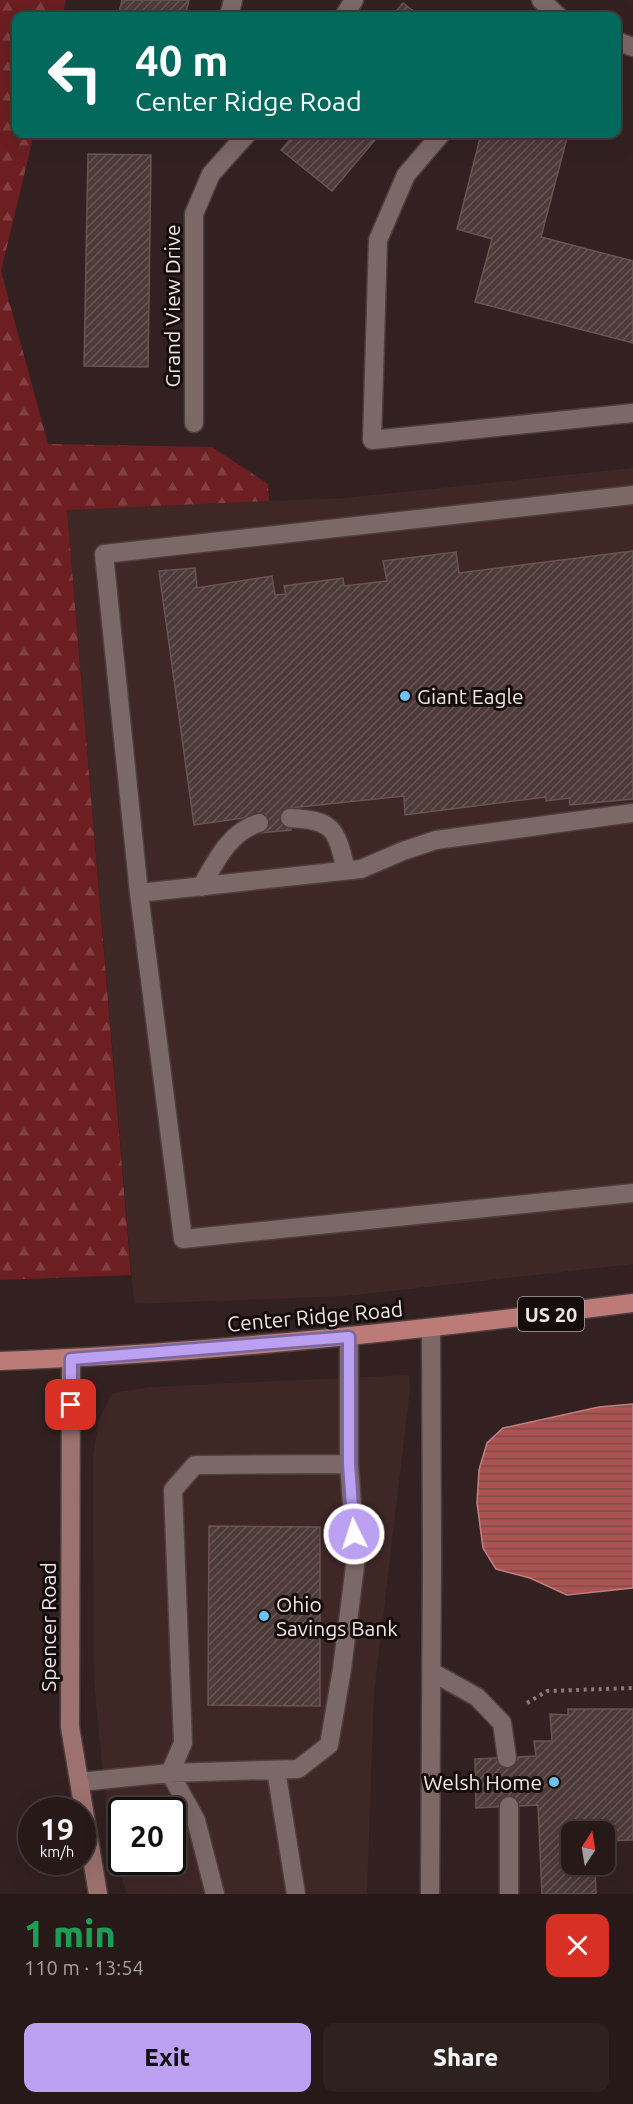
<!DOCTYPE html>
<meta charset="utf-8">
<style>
body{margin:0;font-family:Ubuntu,sans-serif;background:#2e2221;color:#f1f3f6;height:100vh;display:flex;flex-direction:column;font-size:22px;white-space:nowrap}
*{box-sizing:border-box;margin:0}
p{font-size:20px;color:#a4a0a2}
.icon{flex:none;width:33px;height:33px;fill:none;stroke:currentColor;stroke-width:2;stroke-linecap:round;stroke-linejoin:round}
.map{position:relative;height:1894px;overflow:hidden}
.side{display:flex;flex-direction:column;background:#261918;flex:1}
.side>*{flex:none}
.top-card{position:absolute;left:12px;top:12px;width:609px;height:126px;border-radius:12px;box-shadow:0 6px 24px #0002,0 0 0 2px #423837;background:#00695c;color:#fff;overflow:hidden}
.needle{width:39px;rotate:12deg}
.fabs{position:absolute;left:561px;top:1821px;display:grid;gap:12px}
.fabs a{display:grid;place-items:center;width:54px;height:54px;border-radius:12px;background:#261918;box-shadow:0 6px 24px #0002,0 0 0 2px #423837;font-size:30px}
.speed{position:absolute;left:18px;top:1797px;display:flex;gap:12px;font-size:30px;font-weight:700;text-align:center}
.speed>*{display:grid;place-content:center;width:78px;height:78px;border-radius:50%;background:#261918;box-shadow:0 6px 24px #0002,0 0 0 2px #423837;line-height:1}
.speed small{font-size:15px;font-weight:400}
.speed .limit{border:3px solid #111;border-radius:9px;background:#fff;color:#111}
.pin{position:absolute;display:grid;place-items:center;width:51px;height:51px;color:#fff;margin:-26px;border-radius:12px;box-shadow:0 3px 9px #0006}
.me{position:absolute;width:66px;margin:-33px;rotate:356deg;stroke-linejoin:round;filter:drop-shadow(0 0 4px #0008)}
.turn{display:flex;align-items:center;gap:21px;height:126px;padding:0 24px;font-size:27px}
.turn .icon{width:78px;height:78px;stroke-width:2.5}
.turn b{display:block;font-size:42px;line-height:51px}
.round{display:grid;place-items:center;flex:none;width:63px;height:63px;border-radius:12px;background:#2e2221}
.overview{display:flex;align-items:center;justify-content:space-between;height:102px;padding:0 24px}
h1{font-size:36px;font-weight:800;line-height:45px;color:#1e9e55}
.button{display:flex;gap:12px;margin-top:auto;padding:12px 24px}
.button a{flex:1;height:69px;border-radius:12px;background:#bca0f2;color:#111;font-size:24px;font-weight:800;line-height:69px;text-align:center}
.button a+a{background:#2e2221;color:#f1f3f6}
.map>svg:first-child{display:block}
.built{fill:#3f2726;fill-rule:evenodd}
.forest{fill:url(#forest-firs)}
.water{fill:url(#water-rules);stroke:#c17f7e;stroke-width:1.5}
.building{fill:url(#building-hatch);stroke:#685453;stroke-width:1.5}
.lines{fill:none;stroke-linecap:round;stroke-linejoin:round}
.lane-casing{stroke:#4d3f3e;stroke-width:21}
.street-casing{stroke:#4d3f3e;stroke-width:21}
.secondary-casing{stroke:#4d3f3e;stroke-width:21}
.primary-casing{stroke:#4d3f3e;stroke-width:21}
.path{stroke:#8a7b7a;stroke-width:4;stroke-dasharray:3 4.5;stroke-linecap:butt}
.lane{stroke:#7c6866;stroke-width:18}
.street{stroke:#7c6866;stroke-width:18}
.secondary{stroke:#9c716f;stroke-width:18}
.primary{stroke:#bc7b77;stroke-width:18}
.route-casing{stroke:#7a689d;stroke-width:15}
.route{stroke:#bca0f2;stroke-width:10}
.poi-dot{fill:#6ac3f1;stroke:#150d0c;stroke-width:2}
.labels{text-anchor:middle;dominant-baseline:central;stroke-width:6;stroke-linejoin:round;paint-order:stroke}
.shield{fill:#150d0c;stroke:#afa4a3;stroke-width:1.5}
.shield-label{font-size:20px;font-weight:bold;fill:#f1e5e4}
.street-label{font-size:21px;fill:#f1e5e4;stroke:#150d0c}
.poi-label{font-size:21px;fill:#f1e5e4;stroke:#150d0c;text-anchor:start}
</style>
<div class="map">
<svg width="633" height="1894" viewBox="0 0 633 1894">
<defs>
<pattern id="forest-firs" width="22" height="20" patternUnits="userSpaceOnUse" patternTransform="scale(1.5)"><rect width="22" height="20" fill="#6c1e21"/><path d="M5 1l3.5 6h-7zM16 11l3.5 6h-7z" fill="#813f41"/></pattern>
<pattern id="water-rules" width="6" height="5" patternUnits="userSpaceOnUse" patternTransform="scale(1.5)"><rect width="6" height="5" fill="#ac5352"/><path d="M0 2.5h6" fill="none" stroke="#7a4c4b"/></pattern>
<pattern id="building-hatch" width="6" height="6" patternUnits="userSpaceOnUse" patternTransform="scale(1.5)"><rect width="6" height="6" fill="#4d3a39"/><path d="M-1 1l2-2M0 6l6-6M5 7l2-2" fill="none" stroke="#675656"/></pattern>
</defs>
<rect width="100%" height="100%" fill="#322120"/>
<path class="built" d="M633 468V1264L346 1296 134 1304 67 509 345 498Z
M409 1375 410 1389 374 1693 367 1894H126L109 1823 99 1735 94 1680 93 1455 99 1419 113 1393 150 1387ZM122 1810H172V1862H122Z"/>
<path class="forest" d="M0 0H66L62 16H16V134H34L1 271 48 444 212 447 268 484 269 501 67 510 131 1275 0 1280Z"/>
<path class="water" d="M633 1404V1588L567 1595 530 1578 496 1569 483 1548 477 1503 479 1470 487 1443 503 1428 599 1407Z"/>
<path class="building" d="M122 0H189L185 16H118Z
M403 3 420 16H392Z
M295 134H380L332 191 281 150Z
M481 134H568L541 237 633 261V343L475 302 492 239 457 229Z
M88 154 151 155 148 367 84 366Z
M633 551V799L570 805 569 798 546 801V797L405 815 404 796 290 808 291 830 260 833 258 816 194 825 159 571 195 568 197 588 272 576 275 595 286 594 284 586 343 578 344 586 387 581 383 561 456 552 459 573Z
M209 1526 320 1527V1706L208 1705Z
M568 1709H633V1840L604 1841V1832H572V1864H595L596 1894H542L538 1805 476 1808 475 1759 536 1756 534 1741H552L550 1714 568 1715Z"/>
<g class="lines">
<defs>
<path id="lane" d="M441 134 406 175 378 240 372 440 633 413
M633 813 436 840 403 851 361 869 139 893 183 1239 633 1193
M290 818C335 820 336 830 346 870
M201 887C216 861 229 832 259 823
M139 893 104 554 633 495
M432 1672 477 1697 502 1723 507 1758
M276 1770 296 1894
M80 1782 170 1773 183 1743 173 1490 195 1465 349 1464V1337
M215 1894 196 1820 170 1773 298 1769 329 1745 342 1669 356 1558 349 1464
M430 1894 432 1557 431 1329
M509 1894V1806"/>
<path id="street" d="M541 0 558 16
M229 16 233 0
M344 16 354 0
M616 41 633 47
M194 423V214L211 174 247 134"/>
<path id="secondary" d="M71 1359 70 1727 98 1894"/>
<path id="primary" d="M0 1361C212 1353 423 1330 633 1303"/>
</defs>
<use href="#lane" class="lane-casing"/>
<use href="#street" class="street-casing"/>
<use href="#secondary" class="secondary-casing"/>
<use href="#primary" class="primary-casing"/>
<path class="path" d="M527 1703 547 1691 633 1688"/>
<use href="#lane" class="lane"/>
<use href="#street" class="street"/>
<use href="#secondary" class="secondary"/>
<use href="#primary" class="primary"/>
</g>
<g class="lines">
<defs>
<path id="route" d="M71 1405V1359L349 1337V1464L354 1534"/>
</defs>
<use href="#route" class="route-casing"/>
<use href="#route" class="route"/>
</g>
<g class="poi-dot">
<circle cx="405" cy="696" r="6"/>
<circle cx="264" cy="1616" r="6"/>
<circle cx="554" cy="1782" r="6"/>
</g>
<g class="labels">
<rect class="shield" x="518" y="1297" width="66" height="34" rx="4.5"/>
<g class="shield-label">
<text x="551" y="1314">US 20</text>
</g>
<g class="street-label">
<text transform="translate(172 306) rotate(-90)">Grand View Drive</text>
<text transform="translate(315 1316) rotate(-5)">Center Ridge Road</text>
<text transform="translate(48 1627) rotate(-90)">Spencer Road</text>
</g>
<g class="poi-label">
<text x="417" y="696">Giant Eagle</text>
<text x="276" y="1604">Ohio<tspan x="276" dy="24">Savings Bank</tspan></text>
<text x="542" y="1782" text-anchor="end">Welsh Home</text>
</g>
</g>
</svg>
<div class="fabs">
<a><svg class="needle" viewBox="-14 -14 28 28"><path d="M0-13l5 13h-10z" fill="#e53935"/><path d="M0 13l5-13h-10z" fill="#a4a0a2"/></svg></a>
</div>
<div class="speed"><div>19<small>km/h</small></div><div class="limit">20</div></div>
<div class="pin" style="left:71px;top:1405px;background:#d93025"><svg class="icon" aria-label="arrive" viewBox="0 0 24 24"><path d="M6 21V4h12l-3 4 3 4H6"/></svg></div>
<svg class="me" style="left:354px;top:1534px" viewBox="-20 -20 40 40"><circle r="17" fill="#bca0f2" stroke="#fff" stroke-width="3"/><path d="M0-11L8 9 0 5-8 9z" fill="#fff"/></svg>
<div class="top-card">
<div class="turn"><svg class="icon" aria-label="left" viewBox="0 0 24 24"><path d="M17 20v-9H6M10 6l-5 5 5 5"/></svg><div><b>40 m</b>Center Ridge Road</div></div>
</div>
</div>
<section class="side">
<div class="overview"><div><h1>1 min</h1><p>110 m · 13:54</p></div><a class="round" style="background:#d93025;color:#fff"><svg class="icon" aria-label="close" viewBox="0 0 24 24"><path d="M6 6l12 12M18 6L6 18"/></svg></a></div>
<div class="button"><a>Exit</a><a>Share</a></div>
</section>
